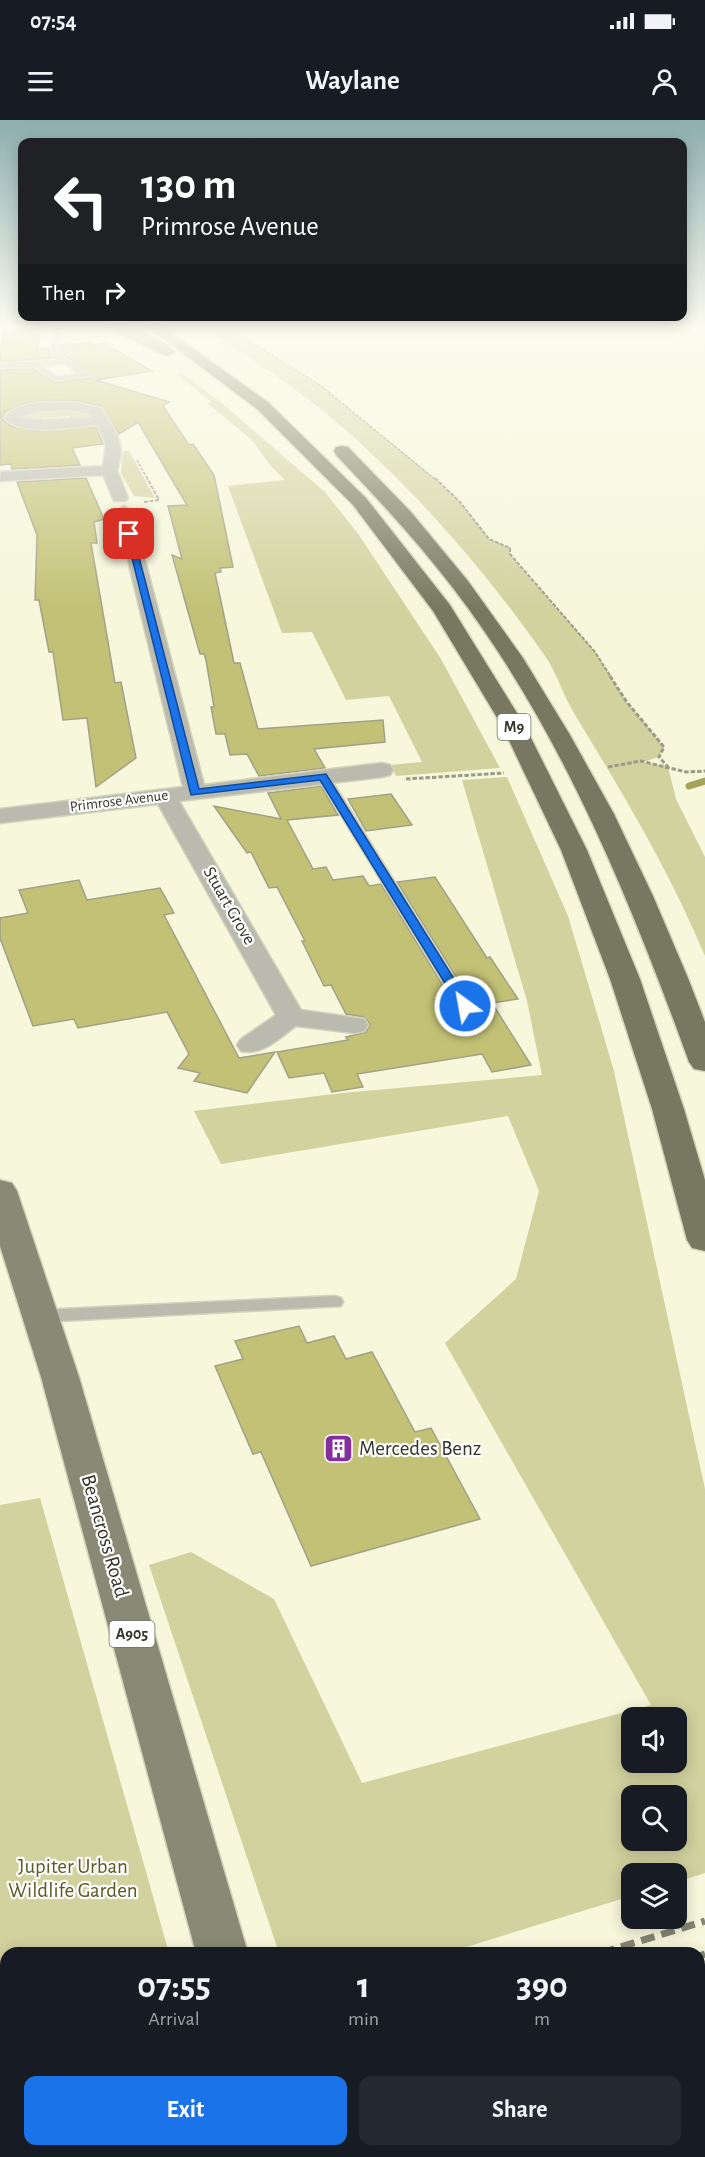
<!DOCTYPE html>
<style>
body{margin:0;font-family:"Alegreya Sans",sans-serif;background:#242831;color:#f1f3f6;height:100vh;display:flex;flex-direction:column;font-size:22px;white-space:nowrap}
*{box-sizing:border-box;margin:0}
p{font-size:20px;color:#9ea1a6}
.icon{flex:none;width:33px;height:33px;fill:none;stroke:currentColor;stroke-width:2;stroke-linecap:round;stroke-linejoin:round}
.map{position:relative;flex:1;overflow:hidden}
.details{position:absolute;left:0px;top:1827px;width:705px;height:210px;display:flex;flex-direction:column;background:#171b24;border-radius:18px 18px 0 0;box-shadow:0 3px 15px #0003}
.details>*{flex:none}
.banner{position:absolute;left:18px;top:18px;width:669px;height:183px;border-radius:12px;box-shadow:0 3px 15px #0003;background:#202124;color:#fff;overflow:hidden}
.tools{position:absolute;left:621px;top:1587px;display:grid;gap:12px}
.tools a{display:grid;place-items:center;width:66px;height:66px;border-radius:12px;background:#171b24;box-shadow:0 3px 15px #0003;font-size:30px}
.pin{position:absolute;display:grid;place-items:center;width:51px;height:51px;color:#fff;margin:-26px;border-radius:12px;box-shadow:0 3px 9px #0006}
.me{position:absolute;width:66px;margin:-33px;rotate:328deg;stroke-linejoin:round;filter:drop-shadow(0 0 4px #0008)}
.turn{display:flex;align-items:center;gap:21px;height:126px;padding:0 24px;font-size:27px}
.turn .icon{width:78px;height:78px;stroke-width:2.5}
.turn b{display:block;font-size:42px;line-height:51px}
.then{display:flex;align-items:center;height:57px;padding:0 24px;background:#0003;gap:12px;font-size:22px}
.eta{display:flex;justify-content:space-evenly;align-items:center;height:102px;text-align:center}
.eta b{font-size:36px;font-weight:600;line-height:42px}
.button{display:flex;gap:12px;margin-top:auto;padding:12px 24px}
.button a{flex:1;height:69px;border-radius:12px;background:#1a73e8;color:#fff;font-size:24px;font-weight:600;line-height:69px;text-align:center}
.button a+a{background:#242831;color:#f1f3f6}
.status{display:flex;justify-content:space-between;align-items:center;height:42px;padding:0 30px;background:#171b24;direction:ltr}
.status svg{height:16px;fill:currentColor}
header{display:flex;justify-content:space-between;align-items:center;height:78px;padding:0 24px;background:#171b24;font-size:27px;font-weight:600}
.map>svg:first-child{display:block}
.green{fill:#d2d29f;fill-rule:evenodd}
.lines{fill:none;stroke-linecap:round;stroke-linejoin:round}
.stream{stroke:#a6a45a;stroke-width:7}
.building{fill:#c2c175;stroke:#a1a188;stroke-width:1.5}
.service-casing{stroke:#d3d4bb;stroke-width:3}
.minor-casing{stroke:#d3d4bb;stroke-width:3}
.primary-casing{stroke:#d3d4bb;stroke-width:3}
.motorway-casing{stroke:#d3d4bb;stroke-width:3}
.path-far2{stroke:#9b9c88;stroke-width:1.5;stroke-dasharray:3 1.5;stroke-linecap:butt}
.path-far1{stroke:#9b9c88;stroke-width:2;stroke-dasharray:4 1.5;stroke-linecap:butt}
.path{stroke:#9b9c88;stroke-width:3;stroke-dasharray:4.5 2;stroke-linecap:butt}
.service{fill:#babaaf;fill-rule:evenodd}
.minor{fill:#babaaf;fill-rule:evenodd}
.primary{fill:#898a75;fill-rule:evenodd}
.motorway{fill:#787860;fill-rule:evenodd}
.rail{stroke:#848573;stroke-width:7;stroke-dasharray:14 7;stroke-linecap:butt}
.route{fill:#1a73e8;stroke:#114b97;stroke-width:1.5}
.labels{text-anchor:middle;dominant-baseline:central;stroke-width:4.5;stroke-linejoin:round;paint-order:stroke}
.far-street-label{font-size:15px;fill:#35352a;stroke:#fff}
.shield{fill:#fff;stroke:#72726a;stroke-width:1.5}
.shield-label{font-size:16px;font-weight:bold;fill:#35352a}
.street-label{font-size:18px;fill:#35352a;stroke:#fff}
.near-poi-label{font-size:21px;fill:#35352a;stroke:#fff;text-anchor:start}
.near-street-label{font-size:21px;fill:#35352a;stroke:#fff}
.near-park-label{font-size:21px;fill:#5c5a23;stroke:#fff}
</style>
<div class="status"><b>07:54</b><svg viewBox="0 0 49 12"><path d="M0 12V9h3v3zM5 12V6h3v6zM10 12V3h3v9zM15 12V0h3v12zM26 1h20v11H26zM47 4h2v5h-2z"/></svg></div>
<header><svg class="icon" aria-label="menu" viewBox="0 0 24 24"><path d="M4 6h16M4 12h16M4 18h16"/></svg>Waylane<svg class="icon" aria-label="person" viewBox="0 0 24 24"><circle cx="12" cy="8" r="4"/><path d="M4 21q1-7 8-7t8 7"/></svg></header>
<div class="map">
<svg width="705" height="2037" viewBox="0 0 705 2037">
<rect width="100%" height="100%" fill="#f6f7db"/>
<path class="green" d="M197 204H222L320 265 432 356 460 382 489 419 510 428V435L595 532 626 581 664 627 659 637 642 642 668 647 676 679 705 737V836C668 748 623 674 574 593 563 575 557 553 545 536 483 447 410 364 327 294 286 260 241 232 197 204Z
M182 253 218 280 325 372 359 415 441 539 500 648 396 656 390 645 422 642 389 576 346 580 312 512 282 513 228 366 285 360 270 345 252 320 207 283 211 282 177 254Z
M82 289 93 297 72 300 70 296 42 298 44 302 17 297 24 292Z
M123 331H129L155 378 134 376 121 353Z
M507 657 568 796 614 951 705 1369V1753L677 1762 676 1754H632L631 1776 447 1833H279L149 1445 191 1432 274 1479 362 1663 651 1585 445 1223 516 1159 539 1071 508 996 221 1044 194 991 342 973 542 955 527 881 462 660ZM632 1598H676V1642H632ZM632 1676H676V1720H632Z
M40 1378 169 1833H6V1973L0 1975V1385Z
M705 1981V2037H572L587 2031H699V1984Z"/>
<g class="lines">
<path class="stream" d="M689 666 705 661"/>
</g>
<path class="building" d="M3 204H41L38 229 50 228 49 234 52 238 0 242Z
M90 222 94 225 104 223 152 251 96 260 169 282 163 286 189 325 193 324 214 355 233 447 220 448 221 452 215 453 234 543H240L258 609 383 600 385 622 314 629 325 648 259 656 247 634 230 635 225 614H216L211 587H214L206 540 204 534H200L172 435 182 439 168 386 187 385 138 302 119 314 101 286 78 281 51 280 25 283 7 291 2 296 3 300 11 306 34 311 96 307 103 324 72 328 80 345 12 349 11 344 0 345V250L33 249 56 263 89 258 90 252 59 232 61 226Z
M86 358 104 399 94 402 97 423H91L115 563 121 562 136 638 96 667 87 598 63 600 53 532H49L39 480H35L37 415 17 362Z
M321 666 338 695 287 700 313 749 326 747 333 760 363 756 369 766 381 764 470 910 482 911 486 905 397 762 435 757 487 838 490 837 518 879 492 883 531 945 492 952 482 934 357 954 363 967 332 972 324 953 289 958 277 932 348 920 346 917 366 912 370 904 364 897 346 894 331 865 324 866 302 821H305L277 767 269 768 251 732 247 733 214 686 281 699 268 673Z
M391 674 412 705 366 711 348 679Z
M79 760 87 780 160 768 174 793 164 795 239 938 275 932 247 973 194 961 200 953 178 948 189 934 167 892 78 908 74 899 33 906 0 818V798L28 793 19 770Z
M299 1206 307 1223 334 1216 346 1239 372 1232 415 1312 431 1308 480 1399 311 1446 261 1332 253 1334 215 1246 243 1239 235 1221Z"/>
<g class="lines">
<defs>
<path id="service" d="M58 209 61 211 57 233 89 254V256L56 261 34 247 0 248V244L58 240 51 234 55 211ZM63 243 80 254 57 257 41 246Z
M323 653 329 656 484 906 482 909H472L470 906 317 656Z
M335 1176 341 1178 343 1182 341 1186 41 1202 35 1200 33 1196 35 1192 41 1190Z"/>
<path id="minor" d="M51 282 78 283 101 288C115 310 127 324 117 350L128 378 126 381H114L103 355 0 361 1 352 103 346 106 325 97 305C73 307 21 317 4 298 15 284 34 283 51 282ZM65 290 87 293 92 297 43 300 20 297 37 292Z
M124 386 132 391 204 665 382 643 390 645 393 650 390 655 382 657 179 681 301 890 364 899 368 905 364 911 354 913 296 906C279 918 263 936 241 931L237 925 241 919 276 895 158 684 0 703V689L183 667 116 391Z"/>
<path id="primary" d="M0 1060 12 1063 17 1071 79 1257 248 1833H196L41 1257 0 1126Z
M254 2031H310L313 2037H255Z"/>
<path id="motorway" d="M100 204C121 203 161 215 175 232L168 236 163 235Z
M144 204H159L268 282 366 378 450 485 525 606 587 730 640 859 684 989 705 1060V1131L692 1128 687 1120 652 989 610 859 561 730 502 606 433 491 353 385 257 289Z
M342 326 348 327 411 392 468 461 523 538 570 615 614 694 653 776 688 858 705 902V951L694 949 689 942C629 777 561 609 453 468 417 421 377 378 336 335L334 331 336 327Z"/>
</defs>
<use href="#service" class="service-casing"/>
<use href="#minor" class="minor-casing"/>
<use href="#primary" class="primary-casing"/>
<use href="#motorway" class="motorway-casing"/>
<path class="path-far2" d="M222 204 320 265 436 360
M137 340 148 360"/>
<path class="path-far1" d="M435 358 460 382 489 419 510 428V434L595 532 611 557
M144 382 159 380 147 358"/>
<path class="path" d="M610 556 626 581 664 627 659 637 668 647
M608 647 641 641 686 652 705 651
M406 659 504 653"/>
<use href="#service" class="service"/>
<use href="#minor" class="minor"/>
<use href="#primary" class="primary"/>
<use href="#motorway" class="motorway"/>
<path class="rail" d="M601 1833 705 1801
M699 1836 705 1834
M0 2022 6 2020
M58 2037 77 2031"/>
</g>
<linearGradient id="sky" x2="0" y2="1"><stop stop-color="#8daeaf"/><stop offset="0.42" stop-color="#fbfbef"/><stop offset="1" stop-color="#fbfbef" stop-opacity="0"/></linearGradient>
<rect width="705" height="489" fill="url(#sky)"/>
<path class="route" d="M129 411 133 414 199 669 326 654 471 886 469 889 465 890 459 886 320 660 191 675 126 414Z"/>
<defs>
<symbol id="building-square" viewBox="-11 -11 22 22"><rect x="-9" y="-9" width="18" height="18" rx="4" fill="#842f9d" stroke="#fff"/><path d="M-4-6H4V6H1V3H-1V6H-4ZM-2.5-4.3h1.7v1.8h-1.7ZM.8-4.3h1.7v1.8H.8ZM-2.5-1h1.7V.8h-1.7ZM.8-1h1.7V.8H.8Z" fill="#fff"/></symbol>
</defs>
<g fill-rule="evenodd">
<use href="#building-square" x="322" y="1312" width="33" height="33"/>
</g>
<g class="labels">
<g class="far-street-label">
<text transform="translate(119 681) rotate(-7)">Primrose Avenue</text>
</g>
<g class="shield">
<rect x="497.5" y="594" width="33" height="26" rx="4.5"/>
<rect x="109.5" y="1501" width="45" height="26" rx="4.5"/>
</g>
<g class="shield-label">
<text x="514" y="607">M9</text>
<text x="132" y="1514">A905</text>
</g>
<g class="street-label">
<text transform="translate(229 786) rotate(60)">Stuart Grove</text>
</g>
<g class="near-poi-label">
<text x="359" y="1328">Mercedes Benz</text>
</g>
<g class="near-street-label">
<text transform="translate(105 1416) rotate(74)">Beancross Road</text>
</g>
<g class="near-park-label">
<text x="73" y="1746">Jupiter Urban<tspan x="73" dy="24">Wildlife Garden</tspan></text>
</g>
</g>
</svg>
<div class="tools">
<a><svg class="icon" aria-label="sound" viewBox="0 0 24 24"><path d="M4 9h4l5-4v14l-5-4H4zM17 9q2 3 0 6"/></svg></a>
<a><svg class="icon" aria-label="search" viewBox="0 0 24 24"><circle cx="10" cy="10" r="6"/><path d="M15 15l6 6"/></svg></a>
<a><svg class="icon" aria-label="layers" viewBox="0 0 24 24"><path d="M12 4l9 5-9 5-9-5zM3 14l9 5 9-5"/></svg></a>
</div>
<div class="pin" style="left:129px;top:414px;background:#d93025"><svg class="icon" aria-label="arrive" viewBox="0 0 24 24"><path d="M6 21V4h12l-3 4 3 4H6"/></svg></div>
<svg class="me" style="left:465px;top:886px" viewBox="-20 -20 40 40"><circle r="17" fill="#1a73e8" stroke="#fff" stroke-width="3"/><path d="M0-11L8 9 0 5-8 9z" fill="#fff"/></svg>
<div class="banner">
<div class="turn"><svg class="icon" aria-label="left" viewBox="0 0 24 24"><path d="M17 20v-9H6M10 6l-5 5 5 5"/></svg><div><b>130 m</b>Primrose Avenue</div></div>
<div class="then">Then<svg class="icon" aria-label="right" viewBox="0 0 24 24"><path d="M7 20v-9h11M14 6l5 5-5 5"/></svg></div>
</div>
<section class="details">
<div class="eta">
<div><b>07:55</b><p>Arrival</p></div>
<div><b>1</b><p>min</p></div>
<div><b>390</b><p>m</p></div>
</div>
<div class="button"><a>Exit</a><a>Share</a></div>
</section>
</div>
